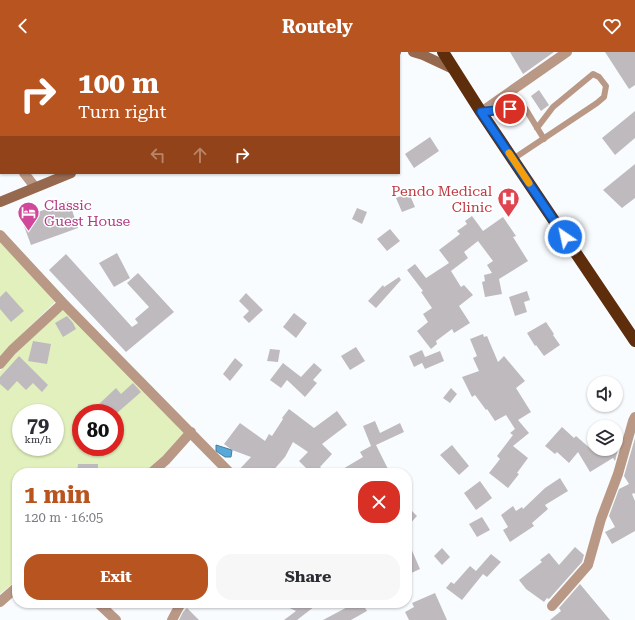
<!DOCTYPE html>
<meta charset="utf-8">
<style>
body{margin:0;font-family:"Roboto Serif",serif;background:#f7f7f7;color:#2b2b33;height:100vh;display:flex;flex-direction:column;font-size:15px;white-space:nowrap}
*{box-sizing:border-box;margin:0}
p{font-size:13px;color:#7c7c81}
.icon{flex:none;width:22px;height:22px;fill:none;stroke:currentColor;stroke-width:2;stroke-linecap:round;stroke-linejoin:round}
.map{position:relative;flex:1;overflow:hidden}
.panel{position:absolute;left:12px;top:416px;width:400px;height:140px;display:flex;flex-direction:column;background:#fff;border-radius:16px;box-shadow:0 1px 3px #0004}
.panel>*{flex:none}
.banner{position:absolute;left:0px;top:0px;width:400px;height:122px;box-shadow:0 1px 3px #0004;background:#b85420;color:#fff;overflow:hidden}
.tools{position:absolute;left:587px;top:324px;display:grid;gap:8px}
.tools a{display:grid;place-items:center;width:36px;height:36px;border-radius:50%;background:#fff;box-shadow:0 1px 3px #0004;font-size:20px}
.speed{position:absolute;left:12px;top:352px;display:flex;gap:8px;font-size:20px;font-weight:700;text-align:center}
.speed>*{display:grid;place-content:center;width:52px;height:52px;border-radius:50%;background:#fff;box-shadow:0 1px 3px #0004;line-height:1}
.speed small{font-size:10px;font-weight:400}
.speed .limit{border:6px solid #d22;background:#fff;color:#111}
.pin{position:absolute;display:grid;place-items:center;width:34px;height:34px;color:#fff;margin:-17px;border:2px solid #fff;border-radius:50%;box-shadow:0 1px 4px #0007}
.me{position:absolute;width:44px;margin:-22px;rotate:326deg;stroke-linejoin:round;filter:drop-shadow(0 0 3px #0008)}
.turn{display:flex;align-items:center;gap:14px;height:84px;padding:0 12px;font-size:18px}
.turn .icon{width:52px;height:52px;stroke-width:2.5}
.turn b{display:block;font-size:28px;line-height:34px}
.lanes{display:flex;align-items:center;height:38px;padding:0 12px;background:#0003;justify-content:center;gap:20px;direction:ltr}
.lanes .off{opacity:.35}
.round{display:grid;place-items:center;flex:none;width:42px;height:42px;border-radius:16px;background:#f7f7f7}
.summary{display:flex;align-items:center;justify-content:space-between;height:68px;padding:0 12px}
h1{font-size:24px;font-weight:700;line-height:30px;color:#b85420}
.button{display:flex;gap:8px;margin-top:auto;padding:8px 12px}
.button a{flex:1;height:46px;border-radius:16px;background:#b85420;color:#fff;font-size:16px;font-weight:700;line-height:46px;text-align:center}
.button a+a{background:#f7f7f7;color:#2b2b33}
header{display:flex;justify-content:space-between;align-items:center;height:52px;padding:0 12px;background:#b85420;color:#fff;font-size:18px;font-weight:700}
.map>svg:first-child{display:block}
.green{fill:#e1f0bc;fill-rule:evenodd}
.water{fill:#58a9d7;stroke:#457e9f}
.building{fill:#bfbabe}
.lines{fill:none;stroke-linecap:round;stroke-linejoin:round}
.lane{stroke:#b99886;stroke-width:6}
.street{stroke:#b99886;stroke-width:10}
.secondary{stroke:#96684e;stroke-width:10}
.highway{stroke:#5d2d0c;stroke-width:12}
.route-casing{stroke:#114b97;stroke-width:10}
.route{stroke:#1a73e8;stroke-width:7}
.slow{stroke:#f59e0b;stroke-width:7}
.labels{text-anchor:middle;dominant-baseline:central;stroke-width:3;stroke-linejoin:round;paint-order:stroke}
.health-label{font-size:14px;fill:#be3a42;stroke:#fff;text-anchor:end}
.hotel-label{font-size:14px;fill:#b23c85;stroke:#fff;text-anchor:start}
</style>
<header><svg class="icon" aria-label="back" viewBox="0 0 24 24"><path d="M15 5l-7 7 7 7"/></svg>Routely<svg class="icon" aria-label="heart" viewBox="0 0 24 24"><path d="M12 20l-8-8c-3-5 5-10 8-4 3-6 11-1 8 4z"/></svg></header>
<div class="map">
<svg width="635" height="568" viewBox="0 0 635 568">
<rect width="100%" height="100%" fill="#f9fcfe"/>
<path class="green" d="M0 184 55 250 14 290 0 305Z
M64 256 185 381 163 405 145 421H17V528L0 542V319L16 301ZM21 361H55V395H21ZM81 361H115V395H81Z"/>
<path class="water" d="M216 393 232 398 231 405H225L216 399Z"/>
<path class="building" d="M510 0H554L523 22Z
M605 0H635V33L629 37Z
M539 38 549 53 541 59 531 44Z
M635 59V86L615 103 602 86Z
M430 85 439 99 414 116 405 102Z
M635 112V146L622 156 603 138Z
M409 141 415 155 402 160 396 146Z
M69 149 78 176 31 193 21 166Z
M357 156 367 160 362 172 352 167Z
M472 164 483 179 503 165 516 184 513 185 528 209 499 227 502 242 485 245 482 230 485 229 484 223 492 221 487 213 493 209 478 189 464 200 468 206 451 219 461 235 464 233 473 243 459 254 470 271 454 281 452 277 436 289 437 292 431 297 417 279 428 270 423 262 432 256 421 240 423 239 407 218 415 212 426 226 449 211 439 198 460 182 457 179 467 172 465 169Z
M390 177 400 189 387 199 377 187Z
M117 201 130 226 114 235 99 211Z
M66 202 132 275 138 271 135 267 149 255 127 231 138 221 174 260 126 300 49 218Z
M399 225 401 228 376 256 368 249 383 233 384 235Z
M6 239 24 259 11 270 0 257V245Z
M527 239 530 248 524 250 527 260 515 264 509 245Z
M246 241 263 258 249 271 243 265 249 259 239 249Z
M294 261 307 271 296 286 283 275Z
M67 264 73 271 76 277 63 285 55 271Z
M546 270 554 282 553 283 560 293 544 304 536 293 535 294 527 281Z
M483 282 484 285 487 284 498 310 504 304 525 329 516 336 531 360 518 368 529 381 513 394 528 406 517 421 519 422 508 436 489 421 500 407 497 404 513 383 510 381 515 377 506 363 495 369 487 357 486 358 475 343 472 345 462 325 479 319 473 306 477 304 470 287Z
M33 289 51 292 47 312 28 309Z
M356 295 365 309 350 318 341 304Z
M270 297 280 298 278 310 267 309Z
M422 298 425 305 440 299 444 309 425 317 422 311 414 315 409 304Z
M19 304 48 333 42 340 33 331 26 338 17 329 8 339 0 332V325Z
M235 306 243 313 230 329 223 322Z
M283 311 301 325 314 311 322 318 313 328 317 331 305 345 287 328 281 336 270 328Z
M133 331 141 340 117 361H105L98 353 116 336 121 342Z
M451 336 457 342 450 351 443 346Z
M289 357 314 376 337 359 347 373 322 392 332 402 320 415 327 421H301L306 416 299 409 308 400 293 390 285 405 271 421H236L251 405 232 398 224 392 240 371 265 389 269 382 272 384 283 367 282 366Z
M375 369 380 381 400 371 404 380 376 393 390 421H336L363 405 360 400 371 394 363 374Z
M562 375 574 386 576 384 592 398 618 397 615 409 613 406 590 420 578 400 569 411 557 400 555 402 545 394Z
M635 386V442L634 441 632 442 635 449V479L612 492 605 480 615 475 609 464 619 437 629 432 624 424Z
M452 393 469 414 459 423 440 403Z
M78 412H98V421H77Z
M560 426 568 439 545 453 548 457 532 471 534 474 510 490 503 478 508 475 501 463 513 454 516 459 522 455 523 457 545 436Z
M480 429 492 446 476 458 464 441Z
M407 454 417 464 407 475Z
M482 465 490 478 477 485 469 472Z
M407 487 420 517 407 523Z
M575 495 584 503 582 510 549 547 547 546 544 550 526 537 519 528 542 510 540 508 549 501 559 513Z
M442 496 450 505 442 513 434 504Z
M491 502 501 510 487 525 483 522 462 548 446 536 451 530 454 532 470 514 476 519Z
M580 532 610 568H550L561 559 559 556Z
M435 541 447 568H409L405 560 414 555 412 551Z
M279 551H319L297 568H284L296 559Z
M355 551H362L367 559 351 568H323Z
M187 556 199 568H179L183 560Z"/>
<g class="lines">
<path class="lane" d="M485 59 525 56 544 87
M513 107 597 51 604 45 606 34 599 25 593 22 553 55 537 76"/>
<path class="street" d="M481 60 567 0
M0 89 1 90
M24 121 35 135
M0 183 63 251 230 421
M0 312 12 298 63 251
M151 421 166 408 191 380
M0 550 17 535
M98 551 116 568
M552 554 588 513 601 467 618 422 633 369 635 365
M172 568 181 551"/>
<path class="secondary" d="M413 0 423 3 455 18
M380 1 381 0
M389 1 396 0
M0 150 71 121"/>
<path class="highway" d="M443 0 481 60 635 289"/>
</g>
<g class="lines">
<defs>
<path id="route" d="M510 57 481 60 565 185"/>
</defs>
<use href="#route" class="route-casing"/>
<use href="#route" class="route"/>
<path class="slow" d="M509 101 529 131"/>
</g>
<defs>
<symbol id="hospital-pin" viewBox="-11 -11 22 30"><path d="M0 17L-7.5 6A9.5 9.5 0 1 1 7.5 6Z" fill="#e0444e" stroke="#fff"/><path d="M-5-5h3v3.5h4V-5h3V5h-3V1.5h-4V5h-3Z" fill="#fff"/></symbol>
<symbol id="hotel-pin" viewBox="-11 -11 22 30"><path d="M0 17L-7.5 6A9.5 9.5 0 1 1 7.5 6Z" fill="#d1479c" stroke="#fff"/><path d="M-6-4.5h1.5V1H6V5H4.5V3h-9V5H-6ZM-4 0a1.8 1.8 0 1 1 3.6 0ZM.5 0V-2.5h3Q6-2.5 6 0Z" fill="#fff"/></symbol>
</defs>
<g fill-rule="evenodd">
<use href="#hospital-pin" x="496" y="134" width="25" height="34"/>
<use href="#hotel-pin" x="16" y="148" width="25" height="34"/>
</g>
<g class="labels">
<g class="health-label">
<text x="492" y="139">Pendo Medical<tspan x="492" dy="16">Clinic</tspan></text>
</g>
<g class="hotel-label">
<text x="44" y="153">Classic<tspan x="44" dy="16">Guest House</tspan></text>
</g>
</g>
</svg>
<div class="tools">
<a><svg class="icon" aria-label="sound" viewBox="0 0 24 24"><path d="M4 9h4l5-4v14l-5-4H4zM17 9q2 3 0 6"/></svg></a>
<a><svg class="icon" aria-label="layers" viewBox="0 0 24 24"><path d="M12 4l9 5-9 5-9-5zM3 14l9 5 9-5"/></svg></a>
</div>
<div class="speed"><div>79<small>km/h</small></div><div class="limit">80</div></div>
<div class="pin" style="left:510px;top:57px;background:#d93025"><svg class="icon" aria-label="arrive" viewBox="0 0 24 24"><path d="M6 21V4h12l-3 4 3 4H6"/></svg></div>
<svg class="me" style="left:565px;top:185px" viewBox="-20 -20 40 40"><circle r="17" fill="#1a73e8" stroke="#fff" stroke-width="3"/><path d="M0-11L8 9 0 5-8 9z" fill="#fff"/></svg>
<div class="banner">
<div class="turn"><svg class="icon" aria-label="right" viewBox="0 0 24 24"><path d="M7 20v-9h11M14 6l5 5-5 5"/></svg><div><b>100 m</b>Turn right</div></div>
<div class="lanes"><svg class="icon off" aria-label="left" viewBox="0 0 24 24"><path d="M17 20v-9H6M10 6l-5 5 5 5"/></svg><svg class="icon off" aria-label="ahead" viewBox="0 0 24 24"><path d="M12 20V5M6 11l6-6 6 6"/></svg><svg class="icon" aria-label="right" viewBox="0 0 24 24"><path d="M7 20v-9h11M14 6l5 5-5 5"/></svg></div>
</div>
<section class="panel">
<div class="summary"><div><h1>1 min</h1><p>120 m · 16:05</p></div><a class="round" style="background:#d93025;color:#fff"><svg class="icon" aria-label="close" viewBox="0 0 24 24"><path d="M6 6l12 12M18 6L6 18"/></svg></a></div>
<div class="button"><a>Exit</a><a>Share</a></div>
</section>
</div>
